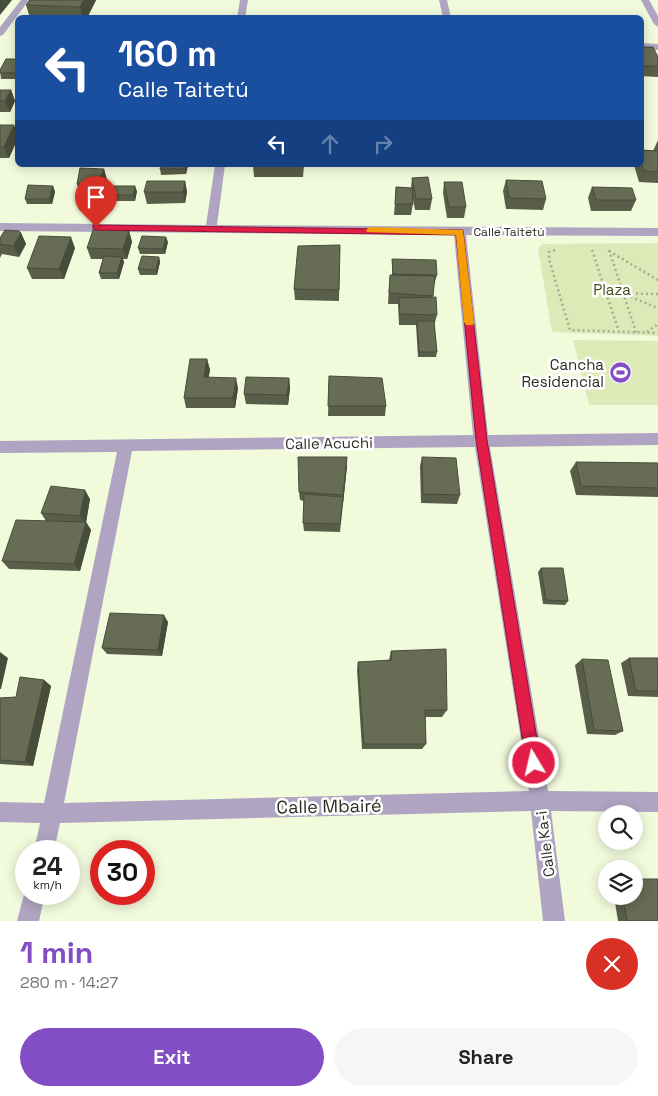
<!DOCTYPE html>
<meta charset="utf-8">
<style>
body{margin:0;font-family:"Space Grotesk",sans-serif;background:#f6f6f6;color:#222;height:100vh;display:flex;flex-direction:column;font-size:19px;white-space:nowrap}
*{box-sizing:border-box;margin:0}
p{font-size:16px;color:#767676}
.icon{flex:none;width:28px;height:28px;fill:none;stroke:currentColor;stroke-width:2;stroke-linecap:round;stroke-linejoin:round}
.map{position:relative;height:921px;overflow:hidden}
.panel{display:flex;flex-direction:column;background:#fff;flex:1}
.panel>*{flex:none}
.hud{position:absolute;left:15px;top:15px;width:629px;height:152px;border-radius:8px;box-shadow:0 2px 12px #0003;background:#1a4fa0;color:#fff;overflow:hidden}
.buttons{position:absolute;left:598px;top:805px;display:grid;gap:10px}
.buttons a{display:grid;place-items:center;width:45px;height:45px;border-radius:50%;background:#fff;box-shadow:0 2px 12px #0003;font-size:25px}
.speed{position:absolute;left:15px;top:840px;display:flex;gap:10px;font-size:25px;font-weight:700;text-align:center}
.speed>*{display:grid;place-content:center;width:65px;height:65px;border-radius:50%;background:#fff;box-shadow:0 2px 12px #0003;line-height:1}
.speed small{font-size:12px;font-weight:400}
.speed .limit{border:8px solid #d22;background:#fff;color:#111}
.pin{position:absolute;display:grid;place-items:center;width:42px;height:42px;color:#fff;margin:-51px -21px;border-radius:50% 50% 50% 0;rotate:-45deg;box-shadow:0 0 5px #0007}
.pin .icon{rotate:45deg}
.me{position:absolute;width:55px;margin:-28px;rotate:351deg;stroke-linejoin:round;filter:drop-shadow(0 0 4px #0008)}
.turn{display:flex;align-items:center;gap:18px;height:105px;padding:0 20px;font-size:22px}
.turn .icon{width:65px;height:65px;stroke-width:2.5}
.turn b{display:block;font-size:35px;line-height:42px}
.lanes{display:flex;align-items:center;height:48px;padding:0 20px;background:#0003;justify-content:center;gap:25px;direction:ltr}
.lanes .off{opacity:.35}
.round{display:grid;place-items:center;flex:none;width:52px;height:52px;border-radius:26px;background:#f6f6f6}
.head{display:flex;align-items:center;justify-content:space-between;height:85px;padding:0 20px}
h1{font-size:30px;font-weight:800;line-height:38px;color:#824dc5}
.action{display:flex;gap:10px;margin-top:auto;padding:10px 20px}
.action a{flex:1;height:58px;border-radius:30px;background:#824dc5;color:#fff;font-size:20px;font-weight:800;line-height:58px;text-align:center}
.action a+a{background:#f6f6f6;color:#222}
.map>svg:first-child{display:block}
.green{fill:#dee9b8}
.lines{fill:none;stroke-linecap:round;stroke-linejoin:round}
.path{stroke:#a5ab94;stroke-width:2.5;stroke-dasharray:2 3;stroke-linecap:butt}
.minor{fill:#afa5c2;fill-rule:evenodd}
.wall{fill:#595e48}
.shaded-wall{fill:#484c3b}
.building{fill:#676d54;stroke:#484c3b}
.route{fill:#e11d48;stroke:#92132f}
.slow{fill:#f59e0b}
.labels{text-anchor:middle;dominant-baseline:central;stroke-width:5;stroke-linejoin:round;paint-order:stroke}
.far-street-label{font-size:12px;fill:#2c2e23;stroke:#fff}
.park-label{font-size:15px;fill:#474f1d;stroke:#fff}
.poi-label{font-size:15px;fill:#2c2e23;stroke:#fff;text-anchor:end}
.street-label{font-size:15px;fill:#2c2e23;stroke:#fff}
.near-street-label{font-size:18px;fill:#2c2e23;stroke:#fff}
</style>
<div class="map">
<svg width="658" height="921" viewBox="0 0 658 921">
<rect width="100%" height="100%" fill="#f2fadc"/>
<path class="green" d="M658 243V336L552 332 538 249 542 244Z
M573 340 658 341V405H589Z"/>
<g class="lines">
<path class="path" d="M555 250 549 252V259L570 330 658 333
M592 250 619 332
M609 250 636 332
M609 251 658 280
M606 293 658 294
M626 295 658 308
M647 332 658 324"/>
<path class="minor" d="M21 0H29L3 35 0 36V27Z
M240 0H248L245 18H237Z
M439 0H447L451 18H443Z
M641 0H649L658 16V27L654 24Z
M641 43 658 44V50L641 49Z
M215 165H225L217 225 658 228V236L466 235 488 435 658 433V445L490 447 548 791 658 792V812L551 811 565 921H543L531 811 60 823 54 851H34L40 823 0 822V802L44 803 117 452 0 453V441L473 435 454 235 0 231V223L206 225ZM475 447 529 791 64 803 132 451Z
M26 887V894H45L39 921H17Z"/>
</g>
<path class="wall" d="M30 0H96L87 18H30L26 5Z
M641 47 658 57V77L641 76Z
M18 59V79H1L0 70Z
M0 90H11L15 101 10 112H0Z
M0 125 18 134V138L9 158H0Z
M658 140V183L639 182 634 165H641V150L653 151Z
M188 165 186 174 161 175 160 169Z
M253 165H304L303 177H254Z
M104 169 107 180 100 195 80 196 77 184Z
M412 178 432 199 430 210H415L412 194 413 204 411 215H394L396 187 411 188Z
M506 180 546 199 543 210 506 209 503 191Z
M185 181 187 192 185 203 147 204 144 192Z
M444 182 466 207 464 218H447L443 193Z
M53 186 55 192 52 204H27L25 199Z
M592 187 636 200 631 211H591L588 198Z
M137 191 135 201H106L104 195Z
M129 231 132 242 127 259H123L124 262 119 279H101L99 273 103 259H91L87 248Z
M21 233 26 244 19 257 2 254 0 258V238Z
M168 242 165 254H140L138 248Z
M340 245 339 301 295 300 294 289Z
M75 248 64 279H32L27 268Z
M159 257 160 262 157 275H140L138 269Z
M392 259 437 275 434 285 433 297 437 315 434 326 437 352 436 357H418L416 325H399L398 304H388L389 286 390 275H392Z
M207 359 210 370 208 377 238 388 235 408H186L184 398Z
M329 376 386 406 385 416H328Z
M289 378 290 388 288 405 246 404 244 394Z
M422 457 460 495 457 504 421 503 420 466Z
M576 462 658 463V497L576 495 570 471Z
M347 466 340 532 304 531 303 523 304 501 300 500 299 492Z
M90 499 86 522 91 530 80 571 9 569 2 561 46 521 41 513Z
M541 568 568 601 565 605 543 604 538 572Z
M168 622 162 656 107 654 102 648Z
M391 651 447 710 442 717H425L426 744 422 749H362L357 670 358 662 389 660Z
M629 658H658V697L628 696 621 663Z
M582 659 623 731 615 735 587 734 575 665Z
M44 680 51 686 33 766 0 764V698L16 697Z
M614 896H634L658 921H618Z"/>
<path class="shaded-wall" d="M0 0H12L0 15Z
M84 0H96L87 18H83L80 7Z
M11 90 15 101 10 112 5 101Z
M14 125 18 134V138L9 158 4 147Z
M186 165H188L186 174 185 169Z
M104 169 107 180 100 195 97 184Z
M185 181 187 192 185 203 183 192Z
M53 186 55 192 52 204 49 199Z
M135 186 137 191 135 201 133 195Z
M129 231 132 242 127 259 123 249Z
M21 233 26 244 19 257 13 246Z
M71 237 75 248 64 279 59 269Z
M166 237 168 242 165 254 163 249Z
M122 257 124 262 119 279 117 273Z
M159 257 160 262 157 275 156 270Z
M207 359 210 370 207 387 204 377Z
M236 378 238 388 235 408 233 398Z
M289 378 290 388 288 405 287 395Z
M347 457V466L343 504V495Z
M85 490 90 499 86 523V522L91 530 80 571 74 564 85 525 80 516Z
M164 615 168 622 162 656 158 650Z
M0 652 8 658 1 689H0Z
M44 680 51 686 33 766 25 762Z"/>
<path class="building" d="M30 0H84L80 7 26 5Z
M641 47H653L658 57V66H641Z
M6 59H18L17 73H0V70Z
M0 90H11L5 101H0Z
M0 125H14L4 147H0Z
M641 150 658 151V172L644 171 641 163Z
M161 165H186L185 169H160Z
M253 165H303V166Z
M80 168 104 169 97 184H77Z
M428 177 432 199H416L412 178Z
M506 180 542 181 546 199 509 198Z
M147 181H185L183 192H144Z
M444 182H462L466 207H449Z
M28 185 53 186 49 199H25Z
M106 186H135L133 195H104Z
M396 187 412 188 413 204H395Z
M592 187 632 188 636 200H596Z
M5 230 19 231 21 233 13 246 0 244V238Z
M93 230 129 231 123 249 87 248Z
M39 236 71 237 59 269 27 268Z
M142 236 166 237 163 249 138 248Z
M340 245 339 290 294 289 298 246Z
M104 256 122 257 117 273H99Z
M142 256 159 257 156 270 138 269Z
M392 259 436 260 437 275 393 274Z
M390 275 435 276 433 296 389 293Z
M436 297 437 315 400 314 399 298Z
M417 321H434L437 352H419Z
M190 359H207L204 377 236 378 233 398H184Z
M329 376 382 378 386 406H328Z
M246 377 289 378 287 395 244 394Z
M298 457H347L343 495 299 492Z
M422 457 456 458 460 495 423 494Z
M576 462 658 463V488L581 486Z
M51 486 85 490 80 516 41 513Z
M304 494 343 497 340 524 303 523Z
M16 520 86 522 74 564 2 561Z
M541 568H563L568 601 546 600Z
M110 613 164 615 158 650 102 648Z
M446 649 447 710H425L426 744H364L358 662 392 660 391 651Z
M629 658H658V691H636Z
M582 659 608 660 623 731 594 730Z
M20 677 44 680 25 762 0 760V698L16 697Z
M634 879H658V921H627L623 896H634Z"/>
<path class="route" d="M93 225 463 230 487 440 541 763 539 769 534 771 528 769 526 763 476 440 456 235 96 230 93 229Z"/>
<path class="slow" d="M370 227 463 230 474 322 473 325H466L464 322 456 235 367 232 366 230Z"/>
<defs>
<symbol id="stadium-disc" viewBox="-11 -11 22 22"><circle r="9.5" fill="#824dc5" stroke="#fff"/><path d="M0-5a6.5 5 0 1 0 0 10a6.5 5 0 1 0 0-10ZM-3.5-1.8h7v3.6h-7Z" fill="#fff"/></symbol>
</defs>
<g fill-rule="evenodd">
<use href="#stadium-disc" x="608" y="360" width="25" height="25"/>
</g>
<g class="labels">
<g class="far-street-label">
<text x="509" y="232">Calle Taitetú</text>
</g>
<g class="park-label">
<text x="612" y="289">Plaza</text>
</g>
<g class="poi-label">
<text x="604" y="364">Cancha<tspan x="604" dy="17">Residencial</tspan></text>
</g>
<g class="street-label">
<text transform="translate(329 443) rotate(-1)">Calle Acuchi</text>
<text transform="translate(545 844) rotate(-97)">Calle Ka-i</text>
</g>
<g class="near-street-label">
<text transform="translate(329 806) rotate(-1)">Calle Mbairé</text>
</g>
</g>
</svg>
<div class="buttons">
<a><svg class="icon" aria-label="search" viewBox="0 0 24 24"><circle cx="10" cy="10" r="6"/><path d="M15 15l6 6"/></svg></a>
<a><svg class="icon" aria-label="layers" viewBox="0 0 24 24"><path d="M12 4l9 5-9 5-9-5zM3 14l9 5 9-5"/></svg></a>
</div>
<div class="speed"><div>24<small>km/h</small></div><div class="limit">30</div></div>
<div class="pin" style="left:96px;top:227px;background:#d93025"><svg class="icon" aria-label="arrive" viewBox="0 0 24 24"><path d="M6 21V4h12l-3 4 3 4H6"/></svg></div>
<svg class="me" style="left:534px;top:763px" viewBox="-20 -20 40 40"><circle r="17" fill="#e11d48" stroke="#fff" stroke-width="3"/><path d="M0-11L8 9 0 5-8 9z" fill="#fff"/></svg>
<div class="hud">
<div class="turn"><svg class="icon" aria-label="left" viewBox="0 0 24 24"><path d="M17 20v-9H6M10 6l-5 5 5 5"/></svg><div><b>160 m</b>Calle Taitetú</div></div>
<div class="lanes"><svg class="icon" aria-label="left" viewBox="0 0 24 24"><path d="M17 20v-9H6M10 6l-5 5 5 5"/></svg><svg class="icon off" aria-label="ahead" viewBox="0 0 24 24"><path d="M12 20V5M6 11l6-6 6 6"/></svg><svg class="icon off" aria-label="right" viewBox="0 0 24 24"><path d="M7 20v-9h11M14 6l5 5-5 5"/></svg></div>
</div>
</div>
<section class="panel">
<div class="head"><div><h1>1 min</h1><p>280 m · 14:27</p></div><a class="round" style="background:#d93025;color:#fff"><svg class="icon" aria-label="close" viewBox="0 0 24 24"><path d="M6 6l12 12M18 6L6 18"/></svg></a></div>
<div class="action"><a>Exit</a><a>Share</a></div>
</section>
